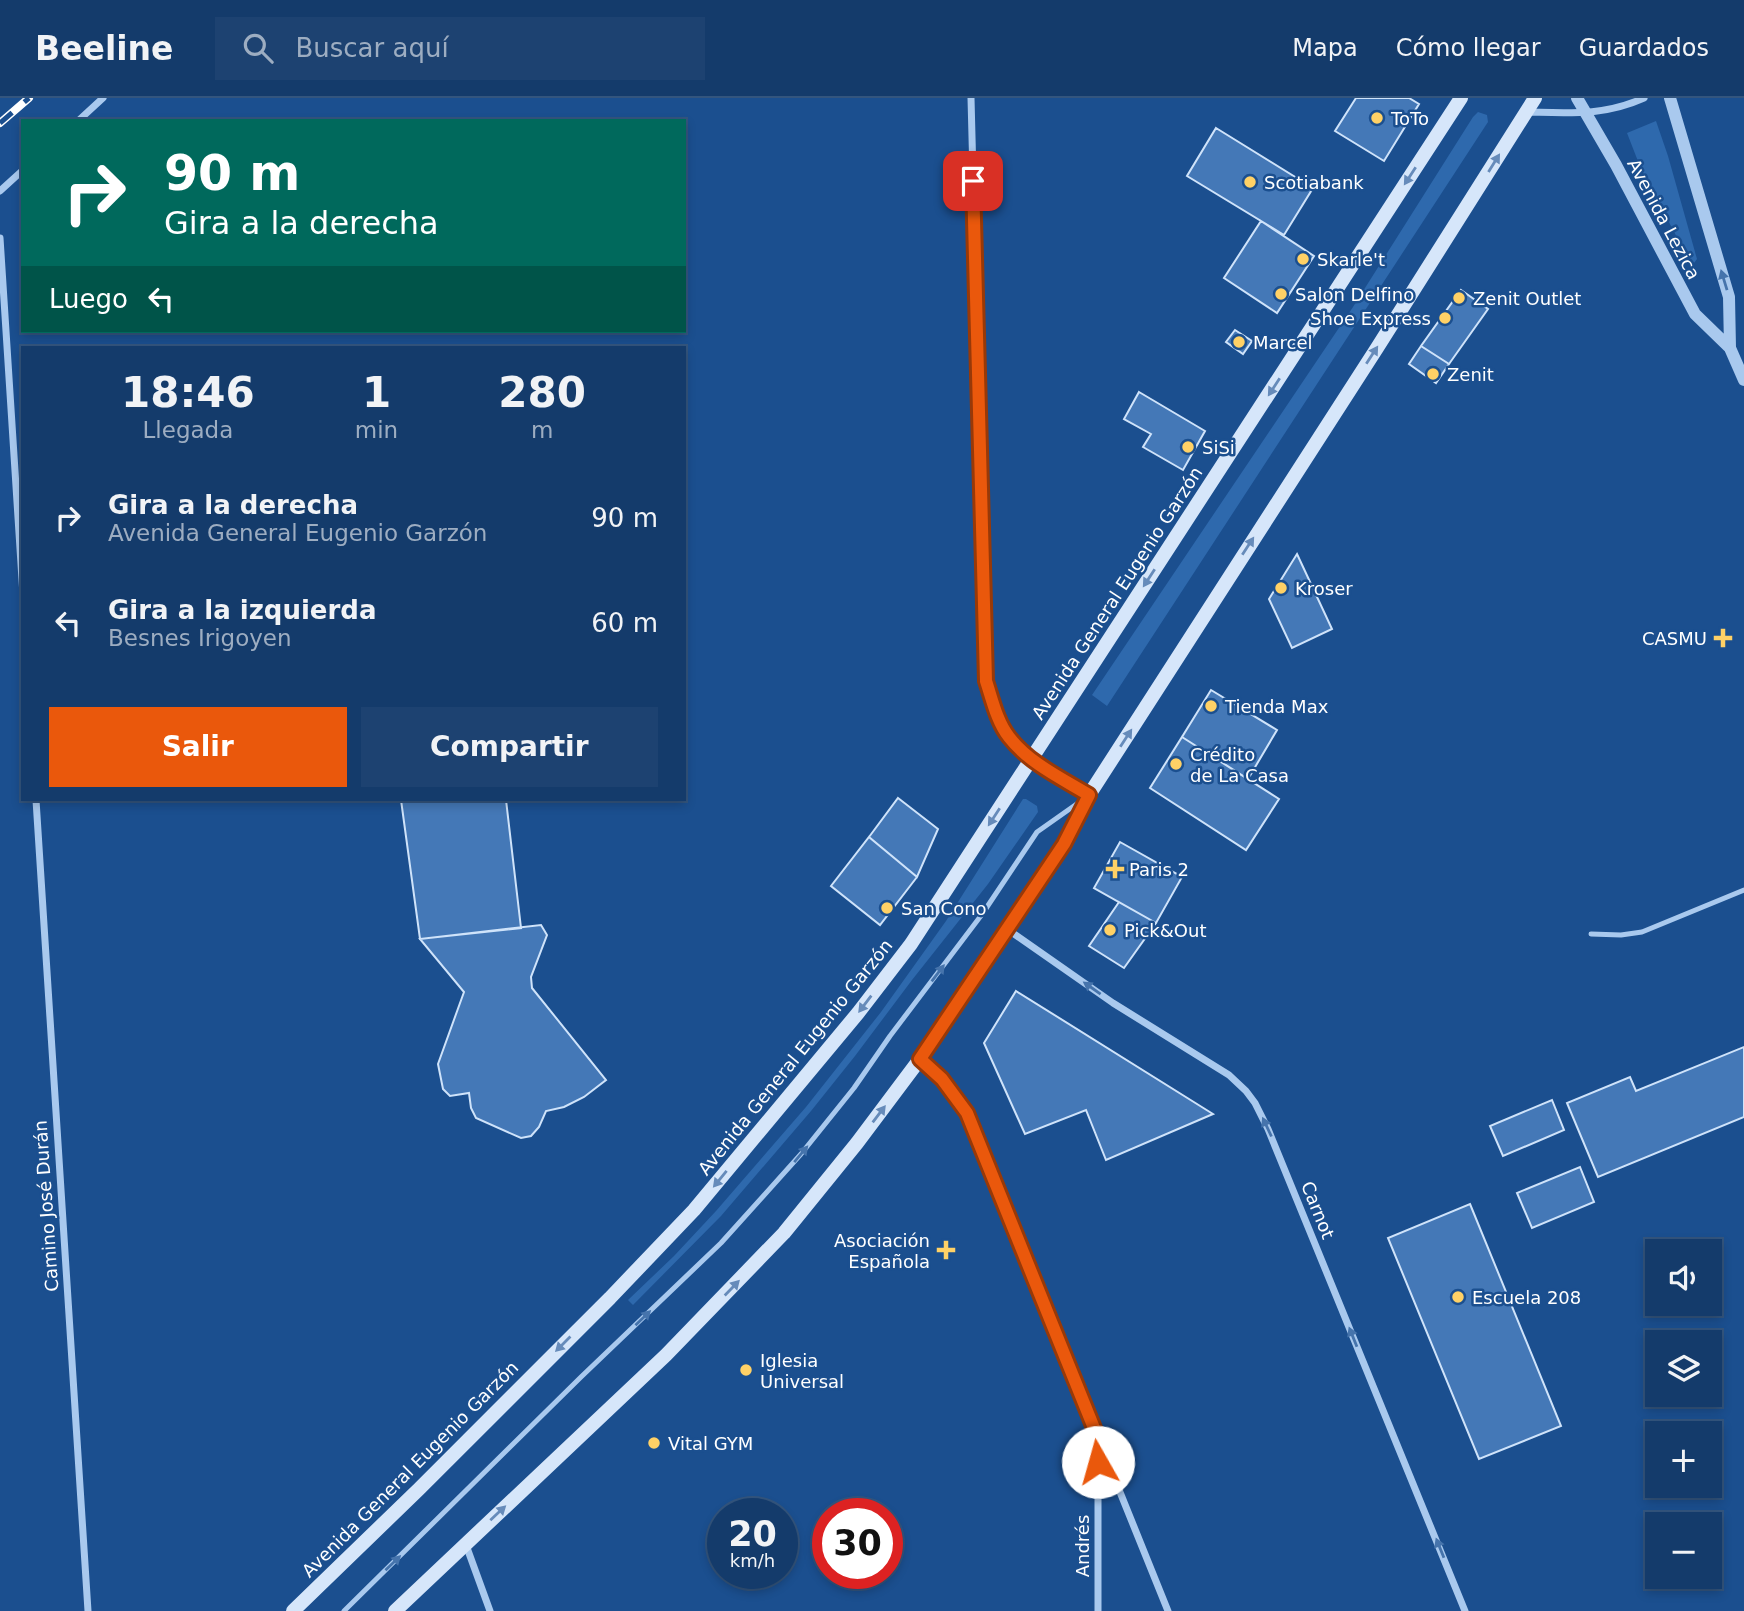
<!DOCTYPE html>
<html lang="es">
<meta charset="utf-8">
<style>
body{margin:0;font-family:"DejaVu Sans",sans-serif;background:#1d4271;color:#f1f3f6;height:100vh;display:flex;flex-direction:column;font-size:26px;white-space:nowrap}
*{box-sizing:border-box;margin:0}
p{font-size:23px;color:#9dadc1}
.icon{flex:none;width:38px;height:38px;fill:none;stroke:currentColor;stroke-width:2;stroke-linecap:round;stroke-linejoin:round}
.map{position:relative;flex:1;overflow:hidden}
.panel{position:absolute;left:21px;top:248px;width:665px;height:455px;display:flex;flex-direction:column;background:#143b6b;border-radius:0px;box-shadow:0 4px 10px #0003,0 0 0 2px #33557e}
.panel>*{flex:none}
.hud{position:absolute;left:21px;top:21px;width:665px;height:214px;border-radius:0px;box-shadow:0 4px 10px #0003,0 0 0 2px #33557e;background:#00695c;color:#fff;overflow:hidden}
.buttons{position:absolute;left:1645px;top:1141px;display:grid;gap:14px}
.buttons a{display:grid;place-items:center;width:77px;height:77px;border-radius:0px;background:#143b6b;box-shadow:0 4px 10px #0003,0 0 0 2px #33557e;font-size:35px}
.speed{position:absolute;left:707px;top:1400px;display:flex;gap:14px;font-size:35px;font-weight:700;text-align:center}
.speed>*{display:grid;place-content:center;width:91px;height:91px;border-radius:50%;background:#143b6b;box-shadow:0 4px 10px #0003,0 0 0 2px #33557e;line-height:1}
.speed small{font-size:18px;font-weight:400}
.speed .limit{border:10px solid #d22;background:#fff;color:#111}
.pin{position:absolute;display:grid;place-items:center;width:60px;height:60px;color:#fff;margin:-30px;border-radius:14px;box-shadow:0 4px 10px #0006}
.me{position:absolute;width:77px;margin:-38px;rotate:353deg;stroke-linejoin:round;filter:drop-shadow(0 0 5px #0008)}
.turn{display:flex;align-items:center;gap:24px;height:147px;padding:0 28px;font-size:32px}
.turn .icon{width:91px;height:91px;stroke-width:2.5}
.turn b{display:block;font-size:49px;line-height:60px}
.then{display:flex;align-items:center;height:66px;padding:0 28px;background:#0003;gap:14px;font-size:26px}
.eta{display:flex;justify-content:space-evenly;align-items:center;height:119px;text-align:center}
.eta b{font-size:42px;font-weight:700;line-height:49px}
.action{display:flex;gap:14px;margin-top:auto;padding:14px 28px}
.action a{flex:1;height:80px;border-radius:0px;background:#ea580c;color:#fff;font-size:28px;font-weight:700;line-height:80px;text-align:center}
.action a+a{background:#1d4271;color:#f1f3f6}
ul{padding:0;list-style:none}
li{display:flex;align-items:center;gap:21px;height:105px;padding:0 28px}
li div{flex:1}
li b{display:block;font-size:26px}
li em{font-style:normal}
header{display:flex;align-items:center;gap:42px;box-sizing:border-box;height:98px;padding:0 35px;background:#143b6b;border-bottom:2px solid #33557e}
header strong{font-size:33px}
nav{display:flex;gap:38px;margin-inline-start:auto;font-size:24px}
.search{width:490px;height:63px;background:#1d4271;display:flex;align-items:center;gap:18px;box-sizing:border-box;padding:0 24px;border-radius:0px;color:#9dadc1;font-size:26px}
.map>svg:first-child{display:block}
.green{fill:#2e69ad}
.building{fill:#4478b7;stroke:#cfe3fa;stroke-width:2}
.lines{fill:none;stroke-linecap:round;stroke-linejoin:round}
.service{stroke:#a9c9ee;stroke-width:5}
.minor{stroke:#a9c9ee;stroke-width:7}
.tertiary{stroke:#a9c9ee;stroke-width:12}
.secondary{stroke:#d6e6fa;stroke-width:14}
.rail-casing{stroke:#fff;stroke-width:8}
.rail{stroke:#1b4f8f;stroke-width:5;stroke-dasharray:16;stroke-linecap:butt}
.oneway{fill:#668bba}
.oneway2{fill:#4674ac}
.route-casing{stroke:#983908;stroke-width:18}
.route{stroke:#ea580c;stroke-width:12}
.poi-dot{fill:#ffd166;stroke:#1b4f8f;stroke-width:2.5}
.labels{text-anchor:middle;dominant-baseline:central;stroke-width:5;stroke-linejoin:round;paint-order:stroke}
.poi-label{font-size:18px;fill:#fff;stroke:#1b4f8f;text-anchor:start}
.street-label{font-size:18px;fill:#fff;stroke:#1b4f8f}
</style>
<header>
<strong>Beeline</strong>
<div class="search"><svg class="icon" aria-label="search" viewBox="0 0 24 24"><circle cx="10" cy="10" r="6"/><path d="M15 15l6 6"/></svg>Buscar aquí</div>
<nav><a>Mapa</a><a>Cómo llegar</a><a>Guardados</a></nav>
</header>
<div class="map">
<svg width="1744" height="1513" viewBox="0 0 1744 1513">
<rect width="100%" height="100%" fill="#1b4f8f"/>
<path class="green" d="M1478 14 1487 17 1488 24 1486 27 1107 608 1092 597 1353 209 1473 19Z
M1656 23 1668 58 1697 161 1694 165 1690 164 1641 71 1627 35Z
M1023 701H1026L1037 708 1038 714 988 786 912 882 855 958 811 1013 721 1118 633 1207 628 1202 674 1158 716 1113 806 1009 881 914 946 823Z"/>
<path class="building" d="M1356 0H1409L1419 6 1384 63 1335 33Z
M1216 30 1313 90 1284 137 1187 78Z
M1261 123 1314 158 1277 215 1224 180Z
M1461 192 1488 211 1449 266 1421 248Z
M1235 232 1252 243 1243 256 1226 244Z
M1421 248 1449 266 1436 285 1409 266Z
M1139 294 1205 333 1183 372 1143 349 1151 336 1124 321Z
M1297 456 1332 531 1292 550 1269 501Z
M1211 592 1277 632 1248 681 1182 639Z
M1182 639 1279 701 1246 752 1150 690Z
M898 700 938 731 917 779 869 739Z
M401 702H506L521 830 420 841Z
M869 739 917 779 880 827 831 788Z
M1120 744 1182 779 1156 825 1094 790Z
M1119 804 1156 825 1124 870 1089 848Z
M541 827 547 837 531 879 532 890 606 982 584 999 564 1009 546 1013 539 1029 531 1038 521 1040 476 1020 471 1010 469 995 450 998 443 991 438 966 464 894 420 841Z
M1016 893 1213 1016 1106 1062 1086 1012 1025 1036 984 945Z
M1744 949V1019L1598 1079 1567 1005 1630 979 1636 993Z
M1552 1002 1564 1032 1503 1058 1490 1028Z
M1580 1069 1594 1104 1532 1130 1517 1095Z
M1470 1106 1561 1328 1479 1361 1388 1140Z"/>
<g class="lines">
<path class="service" d="M1591 836 1621 837 1642 834 1744 792
M344 1513 581 1279 721 1145 801 1056 854 990 890 938 983 815 1037 734 1081 703"/>
<path class="minor" d="M971 0 986 583C992 601 997 624 1008 639 1029 665 1061 680 1088 697
M1527 14C1570 15 1604 18 1644 0
M78 23 103 0
M0 93 23 72
M0 140 23 497
M36 702 88 1513
M1007 831 1113 905 1229 977 1246 993 1255 1005 1268 1031 1465 1513
M920 961 942 981 967 1015 1168 1513
M1098 1344V1513
M466 1447 490 1513"/>
<path class="tertiary" d="M1577 0 1616 67 1695 216 1730 250
M1670 0 1729 199 1730 250 1744 282"/>
<path class="secondary" d="M293 1513 419 1391 610 1200 694 1112 858 915 911 846 1461 0
M395 1513 666 1257 784 1135 857 1045 920 961 1064 746 1089 697 1377 250 1535 0"/>
<defs>
<path id="rail" d="M0 25 29 0"/>
</defs>
<use href="#rail" class="rail-casing"/>
<use href="#rail" class="rail"/>
</g>
<defs><path id="oneway-solid" d="M-6-.8H1V-3.2L6.5 0L1 3.2V.8H-6Z" transform="scale(1.75)"/></defs>
<g class="oneway">
<use href="#oneway-solid" transform="translate(1494 65) rotate(-58)"/>
<use href="#oneway-solid" transform="translate(1410 78) rotate(123)"/>
<use href="#oneway-solid" transform="translate(1372 257) rotate(-57)"/>
<use href="#oneway-solid" transform="translate(1274 289) rotate(123)"/>
<use href="#oneway-solid" transform="translate(1248 448) rotate(-57)"/>
<use href="#oneway-solid" transform="translate(1149 480) rotate(123)"/>
<use href="#oneway-solid" transform="translate(1126 640) rotate(-57)"/>
<use href="#oneway-solid" transform="translate(994 719) rotate(123)"/>
<use href="#oneway-solid" transform="translate(865 906) rotate(127)"/>
<use href="#oneway-solid" transform="translate(879 1016) rotate(-53)"/>
<use href="#oneway-solid" transform="translate(720 1081) rotate(129)"/>
<use href="#oneway-solid" transform="translate(732 1190) rotate(-46)"/>
<use href="#oneway-solid" transform="translate(563 1246) rotate(135)"/>
<use href="#oneway-solid" transform="translate(498 1415) rotate(-43)"/>
</g>
<g class="oneway2">
<use href="#oneway-solid" transform="translate(1724 182) rotate(-107)"/>
<use href="#oneway-solid" transform="translate(938 875) rotate(-53)"/>
<use href="#oneway-solid" transform="translate(1092 890) rotate(-145)"/>
<use href="#oneway-solid" transform="translate(1267 1029) rotate(-115)"/>
<use href="#oneway-solid" transform="translate(801 1056) rotate(-50)"/>
<use href="#oneway-solid" transform="translate(643 1220) rotate(-44)"/>
<use href="#oneway-solid" transform="translate(1353 1239) rotate(-112)"/>
<use href="#oneway-solid" transform="translate(1440 1450) rotate(-112)"/>
<use href="#oneway-solid" transform="translate(393 1465) rotate(-44)"/>
</g>
<g class="lines">
<defs>
<path id="route" d="M973 83 986 583C992 601 997 624 1009 639 1029 665 1061 680 1089 697L1064 746 920 961 942 981 967 1015 1098 1340V1364"/>
</defs>
<use href="#route" class="route-casing"/>
<use href="#route" class="route"/>
</g>
<g class="poi-dot">
<circle cx="1377" cy="20" r="7"/>
<circle cx="1250" cy="84" r="7"/>
<circle cx="1303" cy="161" r="7"/>
<circle cx="1281" cy="196" r="7"/>
<circle cx="1459" cy="200" r="7"/>
<circle cx="1445" cy="220" r="7"/>
<circle cx="1239" cy="244" r="7"/>
<circle cx="1433" cy="276" r="7"/>
<circle cx="1188" cy="349" r="7"/>
<circle cx="1281" cy="490" r="7"/>
<path d="M1719.5 529.5h7v7h7v7h-7v7h-7v-7h-7v-7h7z"/>
<circle cx="1211" cy="608" r="7"/>
<circle cx="1176" cy="666" r="7"/>
<path d="M1111.5 760.5h7v7h7v7h-7v7h-7v-7h-7v-7h7z"/>
<circle cx="887" cy="810" r="7"/>
<circle cx="1110" cy="832" r="7"/>
<path d="M942.5 1141.5h7v7h7v7h-7v7h-7v-7h-7v-7h7z"/>
<circle cx="1458" cy="1199" r="7"/>
<circle cx="746" cy="1272" r="7"/>
<circle cx="654" cy="1345" r="7"/>
</g>
<g class="labels">
<g class="poi-label">
<text x="1391" y="20">ToTo</text>
<text x="1264" y="84">Scotiabank</text>
<text x="1317" y="161">Skarle't</text>
<text x="1295" y="196">Salon Delfino</text>
<text x="1473" y="200">Zenit Outlet</text>
<text x="1431" y="220" text-anchor="end">Shoe Express</text>
<text x="1253" y="244">Marcel</text>
<text x="1447" y="276">Zenit</text>
<text x="1202" y="349">SiSi</text>
<text x="1295" y="490">Kroser</text>
<text x="1707" y="540" text-anchor="end">CASMU</text>
<text x="1225" y="608">Tienda Max</text>
<text x="1190" y="656">Crédito<tspan x="1190" dy="21">de La Casa</tspan></text>
<text x="1129" y="771">Paris 2</text>
<text x="901" y="810">San Cono</text>
<text x="1124" y="832">Pick&amp;Out</text>
<text x="930" y="1142" text-anchor="end">Asociación<tspan x="930" dy="21">Española</tspan></text>
<text x="1472" y="1199">Escuela 208</text>
<text x="760" y="1262">Iglesia<tspan x="760" dy="21">Universal</tspan></text>
<text x="668" y="1345">Vital GYM</text>
</g>
<g class="street-label">
<text transform="translate(1664 121) rotate(62)">Avenida Lezica</text>
<text transform="translate(1117 495) rotate(-57)">Avenida General Eugenio Garzón</text>
<text transform="translate(795 959) rotate(-51)">Avenida General Eugenio Garzón</text>
<text transform="translate(46 1108) rotate(-94)">Camino José Durán</text>
<text transform="translate(1318 1112) rotate(68)">Carnot</text>
<text transform="translate(410 1371) rotate(-45)">Avenida General Eugenio Garzón</text>
<text transform="translate(1082 1448) rotate(-90)">Andrés</text>
</g>
</g>
</svg>
<div class="buttons">
<a><svg class="icon" aria-label="sound" viewBox="0 0 24 24"><path d="M4 9h4l5-4v14l-5-4H4zM17 9q2 3 0 6"/></svg></a>
<a><svg class="icon" aria-label="layers" viewBox="0 0 24 24"><path d="M12 4l9 5-9 5-9-5zM3 14l9 5 9-5"/></svg></a>
<a>+</a>
<a>−</a>
</div>
<div class="speed"><div>20<small>km/h</small></div><div class="limit">30</div></div>
<div class="pin" style="left:973px;top:83px;background:#d93025"><svg class="icon" aria-label="arrive" viewBox="0 0 24 24"><path d="M6 21V4h12l-3 4 3 4H6"/></svg></div>
<svg class="me" style="left:1098px;top:1364px" viewBox="-20 -20 40 40"><circle r="19" fill="#fff"/><path d="M0-13L10 11 0 6-10 11z" fill="#ea580c"/></svg>
<div class="hud">
<div class="turn"><svg class="icon" aria-label="right" viewBox="0 0 24 24"><path d="M7 20v-9h11M14 6l5 5-5 5"/></svg><div><b>90 m</b>Gira a la derecha</div></div>
<div class="then">Luego<svg class="icon" aria-label="left" viewBox="0 0 24 24"><path d="M17 20v-9H6M10 6l-5 5 5 5"/></svg></div>
</div>
<section class="panel">
<div class="eta">
<div><b>18:46</b><p>Llegada</p></div>
<div><b>1</b><p>min</p></div>
<div><b>280</b><p>m</p></div>
</div>
<ul>
<li><svg class="icon" aria-label="right" viewBox="0 0 24 24"><path d="M7 20v-9h11M14 6l5 5-5 5"/></svg><div><b>Gira a la derecha</b><p>Avenida General Eugenio Garzón</p></div><em>90 m</em></li>
<li><svg class="icon" aria-label="left" viewBox="0 0 24 24"><path d="M17 20v-9H6M10 6l-5 5 5 5"/></svg><div><b>Gira a la izquierda</b><p>Besnes Irigoyen</p></div><em>60 m</em></li>
</ul>
<div class="action"><a>Salir</a><a>Compartir</a></div>
</section>
</div>
